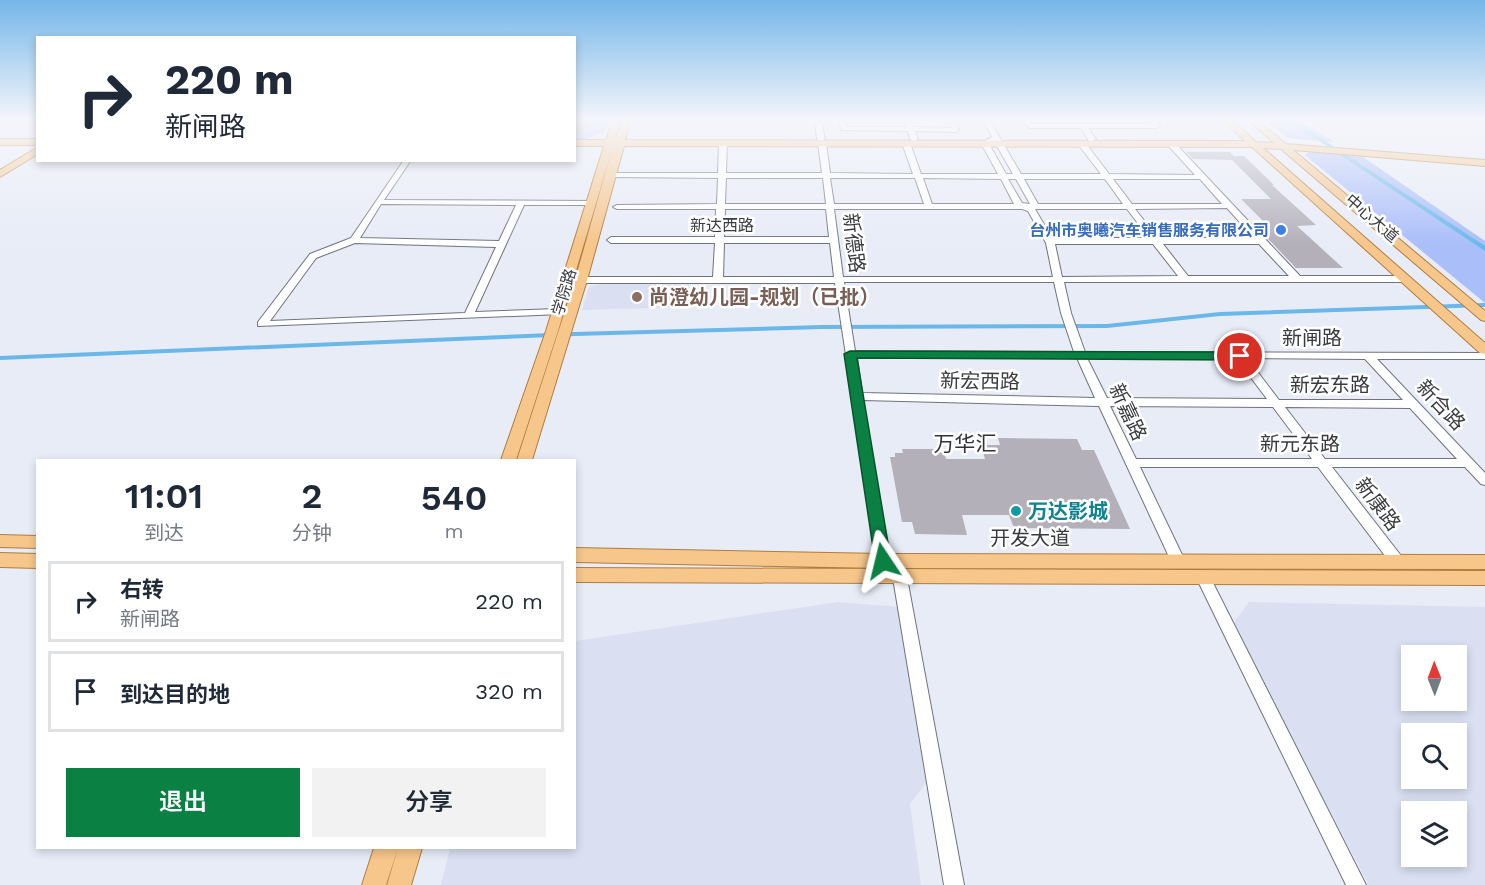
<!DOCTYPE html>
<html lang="zh">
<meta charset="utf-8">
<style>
body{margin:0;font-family:"Work Sans","Noto Sans SC",sans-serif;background:#f2f2f3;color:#1f2937;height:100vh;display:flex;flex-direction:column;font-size:22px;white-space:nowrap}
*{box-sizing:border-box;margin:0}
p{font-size:20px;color:#747a83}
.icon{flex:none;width:33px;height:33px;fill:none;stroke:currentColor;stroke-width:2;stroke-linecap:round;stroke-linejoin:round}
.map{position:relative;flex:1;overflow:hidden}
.side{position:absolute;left:36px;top:459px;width:540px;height:390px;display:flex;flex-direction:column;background:#fff;border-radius:0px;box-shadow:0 3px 9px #0003}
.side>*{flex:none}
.top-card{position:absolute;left:36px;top:36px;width:540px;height:126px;border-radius:0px;box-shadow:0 3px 9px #0003;background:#fff;color:#1f2937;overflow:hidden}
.needle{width:39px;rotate:359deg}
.buttons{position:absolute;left:1401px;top:645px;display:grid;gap:12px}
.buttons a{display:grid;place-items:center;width:66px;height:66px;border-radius:0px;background:#fff;box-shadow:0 3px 9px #0003;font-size:30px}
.pin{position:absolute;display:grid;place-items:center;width:51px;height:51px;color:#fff;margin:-26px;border:3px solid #fff;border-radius:50%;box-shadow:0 2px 6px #0007}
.me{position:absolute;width:66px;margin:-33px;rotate:350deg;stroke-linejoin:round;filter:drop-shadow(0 0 4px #0008)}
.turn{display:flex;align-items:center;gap:21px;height:126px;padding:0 30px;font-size:27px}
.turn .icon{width:78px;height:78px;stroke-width:2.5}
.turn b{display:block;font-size:42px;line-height:51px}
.eta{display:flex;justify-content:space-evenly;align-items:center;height:102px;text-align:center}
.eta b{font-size:36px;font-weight:600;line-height:42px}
.primary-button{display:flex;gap:12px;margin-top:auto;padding:12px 30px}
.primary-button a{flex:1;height:69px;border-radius:0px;background:#0b8043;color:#fff;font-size:24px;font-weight:600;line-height:69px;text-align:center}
.primary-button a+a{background:#f2f2f3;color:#1f2937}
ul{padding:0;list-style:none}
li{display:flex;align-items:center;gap:18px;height:81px;margin:0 12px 9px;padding:0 18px;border:3px solid #e0e1e3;border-radius:0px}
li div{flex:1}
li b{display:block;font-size:22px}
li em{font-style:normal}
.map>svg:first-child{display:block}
.built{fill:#dae0f1;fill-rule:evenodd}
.green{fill:#aabef9}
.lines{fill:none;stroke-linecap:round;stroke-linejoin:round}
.canal{fill:#6ab8ea;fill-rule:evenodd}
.building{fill:#b3b0ba}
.minor-casing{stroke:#70737d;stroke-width:2}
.major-casing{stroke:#b07d3e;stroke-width:2}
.minor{fill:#fff;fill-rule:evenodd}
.major{fill:#f6c68b;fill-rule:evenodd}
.route{fill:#0b8043;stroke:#07532c;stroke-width:1.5}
.shop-dot{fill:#3f7fe0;stroke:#fff;stroke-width:2}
.education-dot{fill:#8d6e63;stroke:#fff;stroke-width:2}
.culture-dot{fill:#0f9aa8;stroke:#fff;stroke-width:2}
.labels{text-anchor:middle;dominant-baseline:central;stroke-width:5;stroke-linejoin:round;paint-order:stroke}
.far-street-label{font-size:16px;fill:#393b3f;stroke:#fff}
.far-shop-label{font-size:16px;font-weight:bold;fill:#366cbe;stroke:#fff;text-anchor:end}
.street-label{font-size:20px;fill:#393b3f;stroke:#fff}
.education-label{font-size:20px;font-weight:bold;fill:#785e54;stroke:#fff;text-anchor:start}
.culture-label{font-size:20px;font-weight:bold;fill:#0d838f;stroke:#fff;text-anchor:start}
.neighbourhood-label{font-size:21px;fill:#30333b;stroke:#fff}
</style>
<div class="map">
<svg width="1485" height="885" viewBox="0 0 1485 885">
<rect width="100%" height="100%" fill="#e8ecf7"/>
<path class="built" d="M603 283H689L688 307 582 310 589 287Z
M838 602 901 607 930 778 910 804 921 885H441L450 848H574L575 641Z
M1249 602 1485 607V885H1369L1232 625ZM1412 656H1456V700H1412ZM1412 734H1456V778H1412ZM1412 812H1456V856H1412Z"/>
<path class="green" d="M575 121H609L605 131 584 140H575Z
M1267 121H1300L1334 142 1288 138Z
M1309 152 1363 157 1485 241V303L1305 155Z"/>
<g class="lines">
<path class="canal" d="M1289 121H1295L1485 246V251Z
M1485 303V307L1220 316 1107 328 822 329 575 336 0 360V356L575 332 822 325 1107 324 1220 312Z"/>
</g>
<path class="building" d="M574 121H593L587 129 574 133Z
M1186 152H1230L1234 156H1244L1274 185H1272L1316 225 1297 226 1343 268H1296L1253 223H1265L1241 199H1271L1232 160 1193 159Z
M998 438 1077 439 1082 450H1094L1130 529 1014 528 1009 515H962L967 535 915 534 912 522H902L890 457H895V453H903L902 449H943L946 459H985L981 445H1000Z"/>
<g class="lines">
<defs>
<path id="minor" d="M815 121H821L825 139 822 141 826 143 830 173 913 174 902 143 906 141 910 143 921 174H998L981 143 992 137 983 121H990L1021 174H1101L1077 143 1081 141H1084L1109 174 1195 175 1166 143 1173 141 1300 276H1405L1410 279 1405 282H1064L1071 313 1085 352 1485 353V359H1377L1485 473V485L1481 484 1465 467H1332L1402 557 1404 561 1402 565 1397 566 1392 565 1318 467H1140L1185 561 1183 565 1178 566 1173 565 1171 561 1099 406 863 400 890 561 888 565 883 566 878 565 835 283H581L576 280 581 277H713L715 243H611L607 240 611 237H715L716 209H617L613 207 617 205 717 204 718 178 611 177 607 175 611 173H718L719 143 723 141 727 143 726 173H822L818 143 821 141 817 139ZM994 141 1013 174H1006L989 144ZM726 178H823L826 204H725ZM830 178H915L924 204H834ZM923 178 1001 179 1014 204H932ZM1008 179H1016L1030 204 1022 203ZM1024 179H1105L1123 204H1038ZM1113 179H1200L1222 204H1132ZM1227 208 1254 238H1158L1135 209ZM725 209H826L829 237H724ZM834 209H1022L1028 211 1046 243 1053 277H843ZM1035 209H1127L1149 238H1052ZM724 243H830L834 277H723ZM1055 244H1153L1178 276 1062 277ZM1163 244H1259L1289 276H1188ZM844 282H1054L1061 313 1074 352 855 351ZM857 357 1077 358 1095 398 862 393ZM1087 358H1236L1267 399 1107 398ZM1247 358 1365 359 1403 400H1279ZM1110 406 1273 407 1312 459H1136ZM1285 407 1410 408 1457 459H1325Z
M839 121H845L846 127H906L905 123 909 121 913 127 952 128 949 121H956L959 130 956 132 915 131 918 139 914 141 910 139 908 131 841 130Z
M1022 121H1029L1031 124H1152L1150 121H1157L1160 126 1157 128H1088L1096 139 1092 141H1089L1081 128H1029Z
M404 160H411L384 200 594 201 595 203 591 205H524L475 312 558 309 563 312 562 314 258 326V322L310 254 351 238ZM381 204 516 205 499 241 360 238ZM355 243 496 247 465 313 270 321 316 258Z
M1203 571 1208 573 1210 577 1366 885H1346L1196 577 1198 573Z
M900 572 905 574 907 578 964 885H944L893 578 895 574Z"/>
<path id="major" d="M612 121H620L615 140 622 121H630L625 140 1245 141 1224 121H1233L1256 142 1274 143 1249 121H1258L1286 144 1485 160V166L1293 150 1485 311V321L1481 320 1281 149 1263 148 1485 343V354L1480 353 1252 147 624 146 587 280 532 460H517L575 280 613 146 558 331 516 460H501L546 331 604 146H574V140H606Z
M0 139H38V145H0Z
M38 147V154L0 177V170Z
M0 535 38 536V548L0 547Z
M574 548 883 554 1485 555V569L883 568 574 562Z
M0 553 38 554V568L0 567Z
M574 568 1485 571V585L574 582Z
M374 848H398L386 885H362Z
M398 848H422L411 885H387Z"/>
</defs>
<use href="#minor" class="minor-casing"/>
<use href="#major" class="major-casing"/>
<use href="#minor" class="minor"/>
<use href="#major" class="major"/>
</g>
<linearGradient id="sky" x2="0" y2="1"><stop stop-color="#75b6e9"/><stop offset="0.49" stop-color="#f5f6fb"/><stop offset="1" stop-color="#f5f6fb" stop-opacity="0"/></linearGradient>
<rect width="1485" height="245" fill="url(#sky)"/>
<path class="route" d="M850 351 1240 352 1246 356 1240 360 857 358 891 561 888 565H877L875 561 844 354Z"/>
<circle class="shop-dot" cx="1281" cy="230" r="6"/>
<circle class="education-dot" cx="637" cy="297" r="6"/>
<circle class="culture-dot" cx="1016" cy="511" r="6"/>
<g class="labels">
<g class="far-street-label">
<text transform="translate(1372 218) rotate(41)">中心大道</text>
<text x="722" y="225">新达西路</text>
<text transform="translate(564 292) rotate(-73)">学院路</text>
</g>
<g class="far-shop-label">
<text x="1269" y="230">台州市奥曦汽车销售服务有限公司</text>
</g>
<g class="street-label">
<text transform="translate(854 243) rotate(83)">新德路</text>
<text x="1312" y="338">新闸路</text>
<text transform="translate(980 381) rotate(1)">新宏西路</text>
<text x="1330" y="385">新宏东路</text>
<text transform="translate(1441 405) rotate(47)">新合路</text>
<text transform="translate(1128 412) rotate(65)">新嘉路</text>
<text x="1300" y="444">新元东路</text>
<text transform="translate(1378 504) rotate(53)">新康路</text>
<text x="1030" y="538">开发大道</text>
</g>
<g class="education-label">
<text x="649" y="297">尚澄幼儿园-规划（已批）</text>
</g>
<g class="culture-label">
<text x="1028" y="511">万达影城</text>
</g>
<g class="neighbourhood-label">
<text x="965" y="443">万华汇</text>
</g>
</g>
</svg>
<div class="buttons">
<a><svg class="needle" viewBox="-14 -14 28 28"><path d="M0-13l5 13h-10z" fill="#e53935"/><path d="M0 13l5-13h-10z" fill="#747a83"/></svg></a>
<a><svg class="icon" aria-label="search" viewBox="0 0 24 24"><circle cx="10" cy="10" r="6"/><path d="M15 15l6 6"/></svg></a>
<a><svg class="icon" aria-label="layers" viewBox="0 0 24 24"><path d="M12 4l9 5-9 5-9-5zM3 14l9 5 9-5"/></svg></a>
</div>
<div class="pin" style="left:1240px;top:356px;background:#d93025"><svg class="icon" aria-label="arrive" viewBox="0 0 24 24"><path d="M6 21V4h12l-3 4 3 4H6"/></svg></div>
<svg class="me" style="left:883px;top:561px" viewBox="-20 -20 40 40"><path d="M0-17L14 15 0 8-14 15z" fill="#0b8043" stroke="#fff" stroke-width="4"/></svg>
<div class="top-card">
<div class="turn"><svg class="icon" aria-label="right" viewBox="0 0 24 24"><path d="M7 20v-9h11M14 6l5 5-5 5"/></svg><div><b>220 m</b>新闸路</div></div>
</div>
<section class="side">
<div class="eta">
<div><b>11:01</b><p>到达</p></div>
<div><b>2</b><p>分钟</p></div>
<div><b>540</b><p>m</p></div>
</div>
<ul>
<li><svg class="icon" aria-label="right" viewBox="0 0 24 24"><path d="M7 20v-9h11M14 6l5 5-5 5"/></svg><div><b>右转</b><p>新闸路</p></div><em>220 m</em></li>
<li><svg class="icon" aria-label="arrive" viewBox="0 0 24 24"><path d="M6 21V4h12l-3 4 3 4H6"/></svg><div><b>到达目的地</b></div><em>320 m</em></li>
</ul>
<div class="primary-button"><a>退出</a><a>分享</a></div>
</section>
</div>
